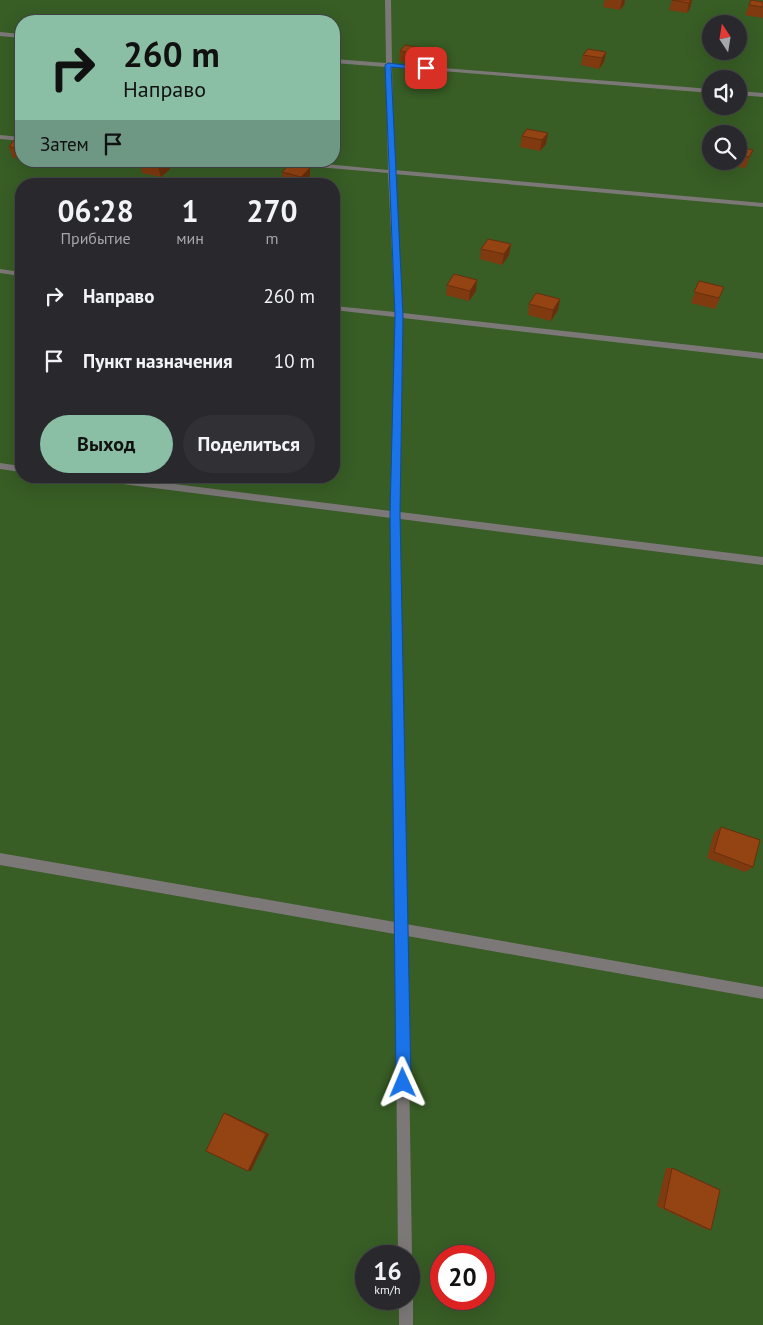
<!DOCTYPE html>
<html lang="ru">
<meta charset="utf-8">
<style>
body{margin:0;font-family:"PT Sans",sans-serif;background:#303035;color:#f1f3f6;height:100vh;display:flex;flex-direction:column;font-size:19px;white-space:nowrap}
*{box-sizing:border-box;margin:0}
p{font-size:16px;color:#a5a6aa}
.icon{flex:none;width:28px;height:28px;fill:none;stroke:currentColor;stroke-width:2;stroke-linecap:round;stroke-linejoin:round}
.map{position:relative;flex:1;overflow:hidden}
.sheet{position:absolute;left:15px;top:178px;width:325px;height:305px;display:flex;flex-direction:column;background:#28282d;border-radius:20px;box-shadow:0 5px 20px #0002,0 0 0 1px #444449}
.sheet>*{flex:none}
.banner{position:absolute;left:15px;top:15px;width:325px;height:152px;border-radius:20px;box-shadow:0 5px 20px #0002,0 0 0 1px #444449;background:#8abfa5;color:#111;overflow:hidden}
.needle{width:32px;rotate:348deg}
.controls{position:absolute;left:702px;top:15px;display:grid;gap:10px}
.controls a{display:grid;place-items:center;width:45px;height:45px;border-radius:50%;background:#28282d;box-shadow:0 5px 20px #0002,0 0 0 1px #444449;font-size:25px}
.speed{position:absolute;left:355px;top:1245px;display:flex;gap:10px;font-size:25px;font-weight:700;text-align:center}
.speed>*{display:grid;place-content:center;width:65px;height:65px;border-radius:50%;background:#28282d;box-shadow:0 5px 20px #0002,0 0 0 1px #444449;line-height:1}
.speed small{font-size:12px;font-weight:400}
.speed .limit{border:8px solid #d22;background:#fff;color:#111}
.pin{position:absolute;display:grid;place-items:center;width:42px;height:42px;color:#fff;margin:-21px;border-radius:10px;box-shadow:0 2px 8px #0006}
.me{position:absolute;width:55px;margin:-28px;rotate:359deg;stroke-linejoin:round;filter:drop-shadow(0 0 4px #0008)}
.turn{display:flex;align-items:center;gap:18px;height:105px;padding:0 25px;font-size:22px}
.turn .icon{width:65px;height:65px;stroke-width:2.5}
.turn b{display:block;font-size:35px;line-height:42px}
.then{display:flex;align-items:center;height:48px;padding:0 25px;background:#0003;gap:10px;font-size:19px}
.eta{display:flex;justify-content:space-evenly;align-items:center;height:85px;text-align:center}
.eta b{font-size:30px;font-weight:800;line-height:35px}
.cta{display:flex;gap:10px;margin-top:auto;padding:10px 25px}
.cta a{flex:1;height:58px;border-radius:30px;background:#8abfa5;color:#111;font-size:20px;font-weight:800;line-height:58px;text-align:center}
.cta a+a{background:#303035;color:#f1f3f6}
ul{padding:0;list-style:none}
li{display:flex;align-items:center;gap:15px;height:65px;padding:0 25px}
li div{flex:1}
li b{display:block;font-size:19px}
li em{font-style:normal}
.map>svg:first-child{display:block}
.green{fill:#385d25;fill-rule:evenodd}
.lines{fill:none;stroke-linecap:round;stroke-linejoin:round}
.service{fill:#7c7877;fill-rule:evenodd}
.wall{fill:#7f3a0f}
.shaded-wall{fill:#682f0d}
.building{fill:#944312;stroke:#682f0d}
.route{fill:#1a73e8;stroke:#114b97}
</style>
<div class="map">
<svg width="763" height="1325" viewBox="0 0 763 1325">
<rect width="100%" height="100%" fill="#35353c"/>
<path class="green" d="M0 0H763V1325H0ZM21 21H334V161H21ZM711 24H739V51H711ZM711 79H739V106H711ZM711 134H739V161H711ZM21 184H334V476H21ZM366 1256H409V1299H366ZM441 1256H484V1299H441Z"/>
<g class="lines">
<path class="service" d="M385 0H391L392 64 711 89V93L392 67 394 170 763 203V207L394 174 403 313 763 353V359L403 318 400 512 763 557V565L400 519 406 924 763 987V999L407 936 412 1256 409 1262V1256H398L395 934 0 865V853L395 922 391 518 83 479 79 476H111L391 511 395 317 334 310V306L395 312 388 173 270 163 267 161H294L388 170 386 67 334 63V59L386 63Z
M0 32 21 34V38L0 36Z
M739 91 763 93V97L739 95Z
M0 135 21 137V141L0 139Z
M0 269 21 272V276L0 273Z
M0 463 21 466V472L0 469Z
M409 1293 411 1294 413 1299V1325H399V1299H409Z"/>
</g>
<path class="wall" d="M605 0H625L624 5 620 10 603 7Z
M672 0H692L690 8 687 13 669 10Z
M763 2V18L745 15 749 5Z
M423 48V58L417 64 399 61 400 51Z
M606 52 604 62 599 69 581 65 583 55Z
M527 129 546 144 540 151 520 147 522 136Z
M21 130V158H13L9 147Z
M739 147 753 150 745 168 724 164 725 161H739Z
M140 162 170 169 161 177 142 173Z
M282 172 310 179 306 184H287L283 183Z
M511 244 509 255 502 265 480 259 481 249Z
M699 281 720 298 715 309 691 303Z
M447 285 476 291 469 301 446 295Z
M560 299 558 310 551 321 528 315 529 304Z
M721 827 753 867 745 872 707 858 714 833Z
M666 1168H672L711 1230 703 1228 657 1206Z"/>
<path class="shaded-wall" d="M622 0H625L624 5 620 10Z
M691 0H692L690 8 687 13 689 3Z
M423 48V58L417 64V54Z
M606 52 604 62 599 69 602 58Z
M548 133 546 144 540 151 542 140Z
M165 161H168L170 169 161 177 158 166Z
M310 168V179L306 184H302L301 177Z
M511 244 509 255 502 265 504 254Z
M477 280 476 291 469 301 470 291Z
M560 299 558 310 551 321 553 310Z
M224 1113 228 1114 269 1134 251 1171H248Z"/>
<path class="building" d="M672 0H691L689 3Z
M751 0 763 2V7L749 5Z
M90 19 103 21H87Z
M405 45 423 48 417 54 400 51Z
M588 49 606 52 602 58 583 55Z
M527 129 548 133 542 140 522 136Z
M21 130V148L9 147Z
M739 147 753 150 749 157 739 155Z
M141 161H165L158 166 140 162Z
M290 164 310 168 301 177 282 172Z
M488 239 511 244 504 254 481 249Z
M454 274 477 280 470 291 447 285Z
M699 281 724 287 719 298 694 292Z
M536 293 560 299 553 310 529 304Z
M721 827 760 840 753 867 714 852Z
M224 1113 266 1134 248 1171 206 1151Z
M672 1168 720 1190 711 1230 664 1208Z"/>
<path class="route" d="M388 63 429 68 426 70 391 67 403 316 400 514 411 1083 409 1088 403 1090 398 1088 396 1083 390 514 395 316 385 65Z"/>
</svg>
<div class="controls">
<a><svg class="needle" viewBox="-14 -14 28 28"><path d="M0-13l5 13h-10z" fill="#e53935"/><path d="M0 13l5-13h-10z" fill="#a5a6aa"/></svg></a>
<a><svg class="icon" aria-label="sound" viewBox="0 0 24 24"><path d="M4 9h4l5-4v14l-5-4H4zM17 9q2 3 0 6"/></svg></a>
<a><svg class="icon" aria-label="search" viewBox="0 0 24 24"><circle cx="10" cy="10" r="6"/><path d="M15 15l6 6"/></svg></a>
</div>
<div class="speed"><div>16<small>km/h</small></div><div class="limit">20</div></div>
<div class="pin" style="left:426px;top:68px;background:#d93025"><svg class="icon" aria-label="arrive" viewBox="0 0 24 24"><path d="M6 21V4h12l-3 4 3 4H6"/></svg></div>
<svg class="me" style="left:403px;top:1083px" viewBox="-20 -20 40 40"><path d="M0-17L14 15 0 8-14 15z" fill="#1a73e8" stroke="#fff" stroke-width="4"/></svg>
<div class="banner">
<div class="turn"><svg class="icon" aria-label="right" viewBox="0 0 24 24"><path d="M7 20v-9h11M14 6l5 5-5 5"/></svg><div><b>260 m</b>Направо</div></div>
<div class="then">Затем<svg class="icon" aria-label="arrive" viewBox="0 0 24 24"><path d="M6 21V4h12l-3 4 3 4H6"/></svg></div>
</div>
<section class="sheet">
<div class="eta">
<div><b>06:28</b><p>Прибытие</p></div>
<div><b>1</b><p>мин</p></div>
<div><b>270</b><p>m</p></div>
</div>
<ul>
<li><svg class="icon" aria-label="right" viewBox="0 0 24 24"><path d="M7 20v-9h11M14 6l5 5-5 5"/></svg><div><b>Направо</b></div><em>260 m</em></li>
<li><svg class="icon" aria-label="arrive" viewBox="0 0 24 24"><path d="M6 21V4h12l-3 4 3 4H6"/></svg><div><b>Пункт назначения</b></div><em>10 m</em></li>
</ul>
<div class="cta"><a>Выход</a><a>Поделиться</a></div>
</section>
</div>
